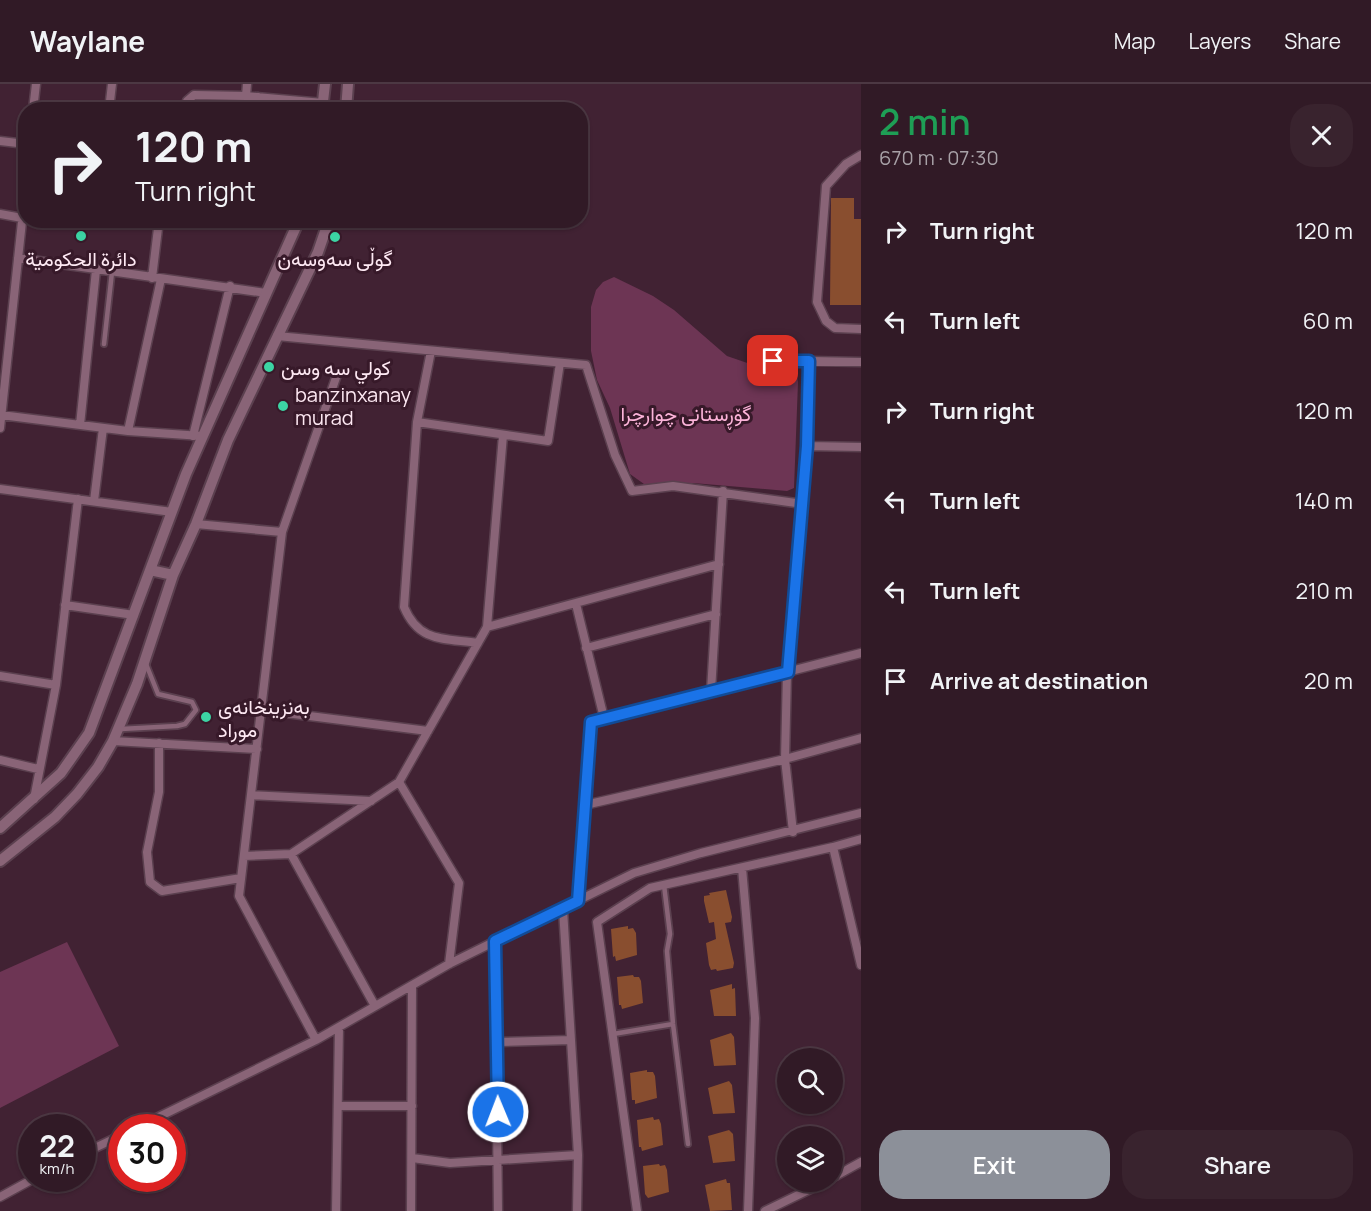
<!DOCTYPE html>
<meta charset="utf-8">
<style>
body{margin:0;font-family:Manrope,Vazirmatn,sans-serif;background:#39232e;color:#f1f3f6;height:100vh;display:flex;flex-direction:column;font-size:22px;white-space:nowrap}
*{box-sizing:border-box;margin:0}
p{font-size:20px;color:#a8a1a7}
.icon{flex:none;width:33px;height:33px;fill:none;stroke:currentColor;stroke-width:2;stroke-linecap:round;stroke-linejoin:round}
.map{position:relative;flex:1;overflow:hidden}
.panel{display:flex;flex-direction:column;background:#311a26;width:510px}
.panel>*{flex:none}
.top-card{position:absolute;left:18px;top:18px;width:570px;height:126px;border-radius:24px;box-shadow:0 2px 4px #0004,0 0 0 2px #4c3843;background:#311a26;color:#f1f3f6;overflow:hidden}
.buttons{position:absolute;left:777px;top:964px;display:grid;gap:12px}
.buttons a{display:grid;place-items:center;width:66px;height:66px;border-radius:50%;background:#311a26;box-shadow:0 2px 4px #0004,0 0 0 2px #4c3843;font-size:30px}
.speed{position:absolute;left:18px;top:1030px;display:flex;gap:12px;font-size:30px;font-weight:700;text-align:center}
.speed>*{display:grid;place-content:center;width:78px;height:78px;border-radius:50%;background:#311a26;box-shadow:0 2px 4px #0004,0 0 0 2px #4c3843;line-height:1}
.speed small{font-size:15px;font-weight:400}
.speed .limit{border:9px solid #d22;background:#fff;color:#111}
.pin{position:absolute;display:grid;place-items:center;width:51px;height:51px;color:#fff;margin:-26px;border-radius:12px;box-shadow:0 3px 9px #0006}
.me{position:absolute;width:66px;margin:-33px;rotate:359deg;stroke-linejoin:round;filter:drop-shadow(0 0 4px #0008)}
.turn{display:flex;align-items:center;gap:21px;height:126px;padding:0 18px;font-size:27px}
.turn .icon{width:78px;height:78px;stroke-width:2.5}
.turn b{display:block;font-size:42px;line-height:51px}
.round{display:grid;place-items:center;flex:none;width:63px;height:63px;border-radius:24px;background:#39232e}
.headline{display:flex;align-items:center;justify-content:space-between;height:102px;padding:0 18px}
h1{font-size:36px;font-weight:600;line-height:45px;color:#1e9e55}
.cta{display:flex;gap:12px;margin-top:auto;padding:12px 18px}
.cta a{flex:1;height:69px;border-radius:24px;background:#8c9099;color:#fff;font-size:24px;font-weight:600;line-height:69px;text-align:center}
.cta a+a{background:#39232e;color:#f1f3f6}
ul{padding:0;list-style:none}
li{display:flex;align-items:center;gap:18px;height:90px;padding:0 18px}
li div{flex:1}
li b{display:block;font-size:22px}
li em{font-style:normal}
header{display:flex;align-items:center;gap:36px;box-sizing:border-box;height:84px;padding:0 30px;background:#311a26;border-bottom:2px solid #4c3843}
header strong{font-size:28px}
nav{display:flex;gap:33px;margin-inline-start:auto;font-size:21px}
main{display:flex;flex:1;min-height:0}
.map>svg:first-child{display:block}
.green{fill:#6d3554}
.building{fill:#894e2f}
.lines{fill:none;stroke-linecap:round;stroke-linejoin:round}
.service-casing{stroke:#5b404f;stroke-width:8}
.minor-casing{stroke:#5b404f;stroke-width:11}
.tertiary-casing{stroke:#5b404f;stroke-width:14}
.service{stroke:#896477;stroke-width:4.5}
.minor{stroke:#896477;stroke-width:8}
.tertiary{stroke:#896477;stroke-width:10}
.route-casing{stroke:#114b97;stroke-width:15}
.route{stroke:#1a73e8;stroke-width:10}
.poi-dot{fill:#3cd4a4;stroke:#371929;stroke-width:2}
.labels{text-anchor:middle;dominant-baseline:central;stroke-width:6;stroke-linejoin:round;paint-order:stroke}
.poi-label{font-size:20px;fill:#fee9f3;stroke:#371929;text-anchor:start}
.park-label{font-size:20px;fill:#fcb3d9;stroke:#371929}
</style>
<header>
<strong>Waylane</strong>
<nav><a>Map</a><a>Layers</a><a>Share</a></nav>
</header>
<main>
<div class="map">
<svg width="861" height="1127" viewBox="0 0 861 1127">
<rect width="100%" height="100%" fill="#412233"/>
<path class="green" d="M614 193 653 212 674 226 727 272 756 282 796 287 798 298 794 404 787 407 693 399 644 400 630 390 610 324 597 296 591 267V223L596 206 603 198Z
M67 858 119 962 0 1024V888Z"/>
<path class="building" d="M831 114H854V135H861V221H830Z
M726 806 732 833 731 838 725 839 734 879 733 884 717 887 716 885 711 886 709 881 706 859 716 855 714 838 709 839 704 817V812L710 811 709 809Z
M628 842V845L633 844 636 849 637 871 616 877 615 872 613 873 611 845Z
M633 891 634 893H639L641 897 643 919 622 925 621 921H619L617 893Z
M732 900V905L735 904 736 932H714L710 906Z
M731 949 734 953 736 981 714 982 710 956Z
M647 986V988H653L655 992 657 1014 635 1020V1016H632L630 989Z
M729 997 732 1001 735 1029 713 1030 708 1004Z
M653 1033 654 1036 659 1035 661 1040 663 1061 642 1067 641 1063H639L637 1036Z
M729 1046 733 1050 735 1077 713 1079 708 1052Z
M659 1080 660 1082 665 1081 667 1086 669 1108 648 1114 645 1110 643 1082Z
M726 1095 727 1099H730L732 1126 710 1127 705 1101Z"/>
<g class="lines">
<defs>
<path id="service" d="M104 260 112 188
M121 645 177 642 185 640 196 626 192 618 158 610 146 580
M664 801 670 850 667 867 673 940 688 1060
M613 950 673 940"/>
<path id="minor" d="M246 12 247 0
M33 26 36 0
M109 26 112 0
M185 26 187 17 194 11 246 12 323 19
M257 26 258 13
M0 57 26 60
M861 71 846 80 826 102 817 218 826 237 835 244 861 245
M0 130 22 134
M267 136 297 142
M18 174 266 209
M152 194 159 136
M277 252 586 281 615 371 632 407 673 402 803 420
M431 267 417 338 404 523C419 559 444 554 478 559
M756 276 861 278
M1 331 128 347 202 352
M417 338 548 357 560 279
M80 341 96 186
M0 344 26 100
M128 347 161 195
M193 352 230 202
M807 362 861 363
M0 405 172 428
M94 417 103 344
M196 440 282 448
M576 520 604 634
M65 521 134 531
M487 543 719 480
M586 564 716 530
M0 592 56 601
M711 607 723 407
M262 626 428 647
M113 657 257 665
M159 659V708L147 768 150 798 162 807 241 794
M0 676 38 685
M399 698 459 799 449 880
M251 711 371 717
M34 715 56 601 78 415
M585 721 785 675 861 654
M793 748 785 675 787 588 807 362 809 277
M833 763 861 881
M291 770 399 698 487 543 503 351
M244 772 291 770 375 922
M742 784 755 934 748 1127
M578 817 591 638 861 569
M563 825 578 1071 577 1127
M495 857 498 1127
M316 956 239 812 282 448 338 288
M497 958 571 956
M338 1022H412
M136 1044 316 956 449 880 634 789 701 769 861 729
M82 1070 122 1051
M412 1074 450 1079 578 1071
M832 1094 861 1078
M0 1113 33 1095
M336 1127 339 943
M411 1127 412 903
M637 1127 597 838 650 804 833 763 861 755
M765 1127 825 1098"/>
<path id="tertiary" d="M322 26 325 0
M346 26 348 0
M150 486 173 491
M0 744 61 689 89 649 186 390 299 136
M0 777 55 733 77 710 98 683 113 657 137 600 173 491 196 440 228 356 318 168 329 136"/>
</defs>
<use href="#service" class="service-casing"/>
<use href="#minor" class="minor-casing"/>
<use href="#tertiary" class="tertiary-casing"/>
<use href="#service" class="service"/>
<use href="#minor" class="minor"/>
<use href="#tertiary" class="tertiary"/>
</g>
<g class="lines">
<defs>
<path id="route" d="M498 1028 495 857 578 817 591 638 788 588 807 362 809 277H773"/>
</defs>
<use href="#route" class="route-casing"/>
<use href="#route" class="route"/>
</g>
<g class="poi-dot">
<circle cx="81" cy="152" r="6"/>
<circle cx="335" cy="153" r="6"/>
<circle cx="269" cy="283" r="6"/>
<circle cx="283" cy="322" r="6"/>
<circle cx="206" cy="633" r="6"/>
</g>
<g class="labels">
<g class="poi-label">
<text x="81" y="174" text-anchor="middle">دائرة الحكومية</text>
<text x="335" y="174" text-anchor="middle">گوڵی سەوسەن</text>
<text x="281" y="283">كولي سه وسن</text>
<text x="295" y="310">banzinxanay<tspan x="295" dy="23">murad</tspan></text>
<text x="218" y="622">بەنزینخانەی<tspan x="218" dy="23">موراد</tspan></text>
</g>
<g class="park-label">
<text x="686" y="329">گۆڕستانی چوارچرا</text>
</g>
</g>
</svg>
<div class="buttons">
<a><svg class="icon" aria-label="search" viewBox="0 0 24 24"><circle cx="10" cy="10" r="6"/><path d="M15 15l6 6"/></svg></a>
<a><svg class="icon" aria-label="layers" viewBox="0 0 24 24"><path d="M12 4l9 5-9 5-9-5zM3 14l9 5 9-5"/></svg></a>
</div>
<div class="speed"><div>22<small>km/h</small></div><div class="limit">30</div></div>
<div class="pin" style="left:773px;top:277px;background:#d93025"><svg class="icon" aria-label="arrive" viewBox="0 0 24 24"><path d="M6 21V4h12l-3 4 3 4H6"/></svg></div>
<svg class="me" style="left:498px;top:1028px" viewBox="-20 -20 40 40"><circle r="17" fill="#1a73e8" stroke="#fff" stroke-width="3"/><path d="M0-11L8 9 0 5-8 9z" fill="#fff"/></svg>
<div class="top-card">
<div class="turn"><svg class="icon" aria-label="right" viewBox="0 0 24 24"><path d="M7 20v-9h11M14 6l5 5-5 5"/></svg><div><b>120 m</b>Turn right</div></div>
</div>
</div>
<section class="panel">
<div class="headline"><div><h1>2 min</h1><p>670 m · 07:30</p></div><a class="round"><svg class="icon" aria-label="close" viewBox="0 0 24 24"><path d="M6 6l12 12M18 6L6 18"/></svg></a></div>
<ul>
<li><svg class="icon" aria-label="right" viewBox="0 0 24 24"><path d="M7 20v-9h11M14 6l5 5-5 5"/></svg><div><b>Turn right</b></div><em>120 m</em></li>
<li><svg class="icon" aria-label="left" viewBox="0 0 24 24"><path d="M17 20v-9H6M10 6l-5 5 5 5"/></svg><div><b>Turn left</b></div><em>60 m</em></li>
<li><svg class="icon" aria-label="right" viewBox="0 0 24 24"><path d="M7 20v-9h11M14 6l5 5-5 5"/></svg><div><b>Turn right</b></div><em>120 m</em></li>
<li><svg class="icon" aria-label="left" viewBox="0 0 24 24"><path d="M17 20v-9H6M10 6l-5 5 5 5"/></svg><div><b>Turn left</b></div><em>140 m</em></li>
<li><svg class="icon" aria-label="left" viewBox="0 0 24 24"><path d="M17 20v-9H6M10 6l-5 5 5 5"/></svg><div><b>Turn left</b></div><em>210 m</em></li>
<li><svg class="icon" aria-label="arrive" viewBox="0 0 24 24"><path d="M6 21V4h12l-3 4 3 4H6"/></svg><div><b>Arrive at destination</b></div><em>20 m</em></li>
</ul>
<div class="cta"><a>Exit</a><a>Share</a></div>
</section>
</main>
